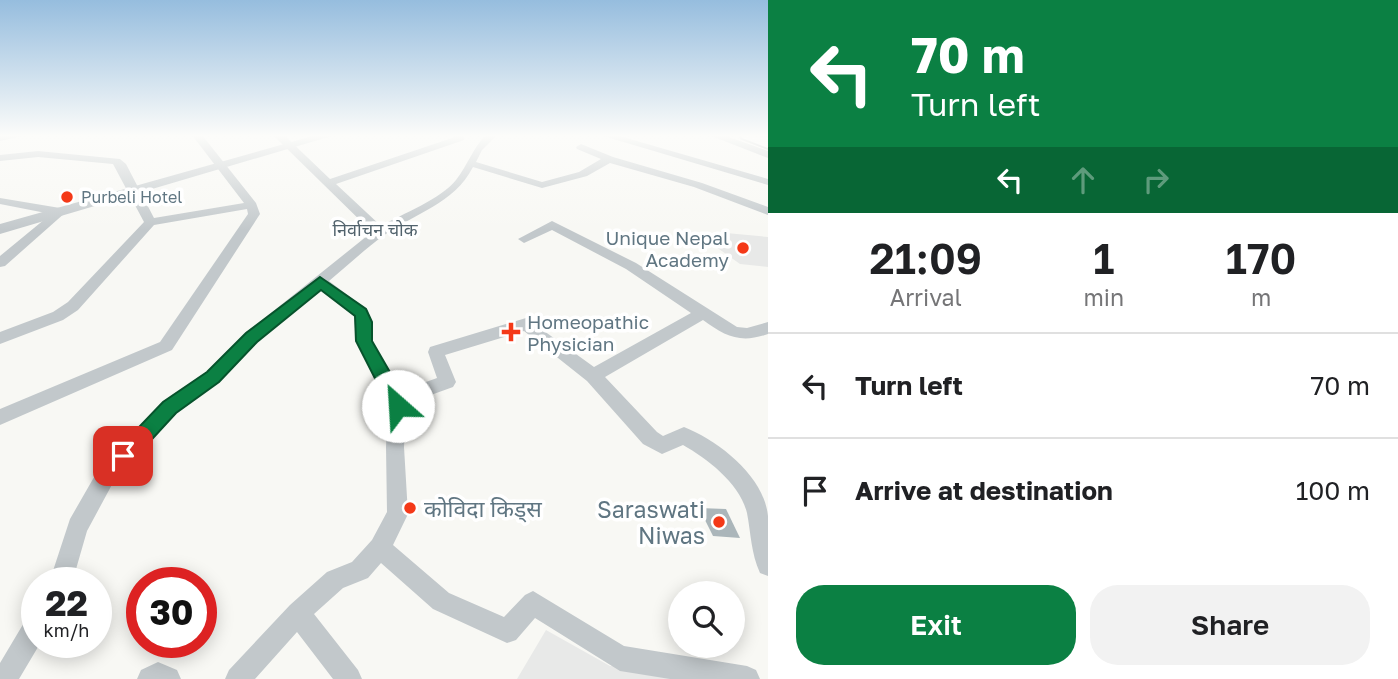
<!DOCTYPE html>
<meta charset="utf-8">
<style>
body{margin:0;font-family:"Golos Text","Noto Sans Devanagari",sans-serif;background:#f2f2f2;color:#202124;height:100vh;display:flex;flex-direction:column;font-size:26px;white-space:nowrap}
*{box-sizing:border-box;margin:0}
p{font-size:23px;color:#757577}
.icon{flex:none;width:38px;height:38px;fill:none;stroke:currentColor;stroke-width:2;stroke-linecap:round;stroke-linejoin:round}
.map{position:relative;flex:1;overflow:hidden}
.panel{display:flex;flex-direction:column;background:#fff;width:630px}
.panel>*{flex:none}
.guide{background:#0b8043;color:#fff;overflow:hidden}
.controls{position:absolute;left:668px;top:581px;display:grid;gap:14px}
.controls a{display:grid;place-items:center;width:77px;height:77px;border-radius:50%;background:#fff;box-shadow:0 4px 18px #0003;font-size:35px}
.speed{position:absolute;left:21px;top:567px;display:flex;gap:14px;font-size:35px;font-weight:700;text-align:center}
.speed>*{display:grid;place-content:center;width:91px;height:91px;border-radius:50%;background:#fff;box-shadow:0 4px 18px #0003;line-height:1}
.speed small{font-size:18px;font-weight:400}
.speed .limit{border:10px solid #d22;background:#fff;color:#111}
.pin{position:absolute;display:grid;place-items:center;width:60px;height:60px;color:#fff;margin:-30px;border-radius:14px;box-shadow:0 4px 10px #0006}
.me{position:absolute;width:77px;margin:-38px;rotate:334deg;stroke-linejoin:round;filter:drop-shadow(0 0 5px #0008)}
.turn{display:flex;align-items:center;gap:24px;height:147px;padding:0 28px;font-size:32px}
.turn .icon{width:91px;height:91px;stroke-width:2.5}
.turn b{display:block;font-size:49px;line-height:60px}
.lanes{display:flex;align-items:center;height:66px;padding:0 28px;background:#0003;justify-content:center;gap:35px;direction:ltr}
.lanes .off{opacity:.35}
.eta{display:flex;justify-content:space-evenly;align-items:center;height:119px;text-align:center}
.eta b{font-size:42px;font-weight:600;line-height:49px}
.cta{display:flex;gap:14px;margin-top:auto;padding:14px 28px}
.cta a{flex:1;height:80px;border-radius:28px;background:#0b8043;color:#fff;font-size:28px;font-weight:600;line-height:80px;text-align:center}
.cta a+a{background:#f2f2f2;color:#202124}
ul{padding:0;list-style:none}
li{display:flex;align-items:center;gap:21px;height:105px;padding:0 28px;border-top:2px solid #e0e0e0}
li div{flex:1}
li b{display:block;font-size:26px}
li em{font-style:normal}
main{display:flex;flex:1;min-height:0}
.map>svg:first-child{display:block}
.built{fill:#e8e9e8}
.building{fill:#abb6ba}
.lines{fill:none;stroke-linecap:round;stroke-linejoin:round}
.trunk-casing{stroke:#b5babd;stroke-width:4}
.minor{fill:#c2c8cb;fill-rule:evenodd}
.tertiary{fill:#c2c8cb;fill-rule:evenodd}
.trunk{fill:#fff;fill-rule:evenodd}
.route{fill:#0b8043;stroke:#07532c;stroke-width:2}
.poi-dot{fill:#f43918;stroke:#fff;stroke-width:2.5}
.labels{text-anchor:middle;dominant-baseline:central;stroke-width:7;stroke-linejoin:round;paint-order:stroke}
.far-poi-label{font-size:16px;fill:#607682;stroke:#fff;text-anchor:start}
.far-neighbourhood-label{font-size:18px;fill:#52636d;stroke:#fff}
.poi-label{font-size:19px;fill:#607682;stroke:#fff;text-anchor:end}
.near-poi-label{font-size:23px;fill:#607682;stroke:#fff;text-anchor:start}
</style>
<main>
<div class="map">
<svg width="768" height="679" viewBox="0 0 768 679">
<rect width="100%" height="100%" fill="#f8f8f4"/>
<path class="built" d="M726 233 768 237V267L740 264 712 244 728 237Z
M546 630 610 666 661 668 694 679H517Z"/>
<path class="building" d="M699 508 726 509 740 538 713 536Z"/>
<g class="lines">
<defs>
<path id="trunk" d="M740 135 768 137V148L742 138Z"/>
</defs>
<use href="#trunk" class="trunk-casing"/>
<path class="minor" d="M0 135H27L0 141Z
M192 135H202L256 203 260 214 172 350 0 425V409L160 342 248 214 247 209 154 225 78 310 63 320 0 344V332L53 312 68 302 144 222 113 164 38 157 0 161V155L38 151 120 159 126 164 154 218 244 203Z
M273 135H284L330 179 458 136H464V140L336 184 381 226C402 214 441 199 456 180 468 165 472 149 486 135H497L482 150 476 162 542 182 579 172 601 159 577 149 576 147 581 144 613 157 702 183 768 207V215L694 187 610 163 587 176 542 188 473 167C454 204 415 213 383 236 364 250 347 266 329 281L366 309 372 322V341L401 391 437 378 428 352 430 347 526 318 594 367 691 313 626 269 552 230 524 243 518 239 552 221 636 263 737 327 747 328 768 322V334C740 344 725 336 703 320L605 377 657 432 663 436 684 427C719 441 764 476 768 516 768 535 768 556 768 576L760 573C751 553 751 534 747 513 740 484 708 459 683 445L662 454 643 444 587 381 524 331 445 355 456 382 453 387 406 404 404 447 408 514 393 545 449 593 504 617 525 595 533 591 624 646 747 666 756 670 760 679H670L620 671 535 618 516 640 507 643 433 609 381 563 368 578 343 588 314 614 358 670 362 679H333L297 632 255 679H225L229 670 290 605 327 572 352 562 372 540 387 512 386 447 388 401 356 341 354 316 320 289 258 341 219 382 176 414 115 479 87 531 72 583H49L70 519 101 465 164 402 207 372 246 333 372 232Z
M600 135H616L768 179V185Z
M709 135H723L768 151V158Z
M0 198 60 208 66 212 5 266 0 267V256L51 214 0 204Z
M37 613V642H41L19 679H0V663L28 616Z
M158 662 177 670 181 679H137L141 670Z"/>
<path class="tertiary" d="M316 135H335L0 234V224Z"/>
<use href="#trunk" class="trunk"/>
</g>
<linearGradient id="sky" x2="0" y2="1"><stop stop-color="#96bdde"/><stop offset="0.59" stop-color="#fcfcfa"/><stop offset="1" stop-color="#fcfcfa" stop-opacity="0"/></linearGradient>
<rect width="768" height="230" fill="url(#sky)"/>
<path class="route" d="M320 277 366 309 372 322V341L406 400 404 412 398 414 392 412 356 341 355 316 321 290 257 342 219 382 176 413 130 463 123 465 117 463 114 456 117 450 163 402 207 372 246 333Z"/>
<g class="poi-dot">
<circle cx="67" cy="197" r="7"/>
<circle cx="743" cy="248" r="7"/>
<path d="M507.5 321.5h7v7h7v7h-7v7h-7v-7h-7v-7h7z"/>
<circle cx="410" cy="508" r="7"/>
<circle cx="719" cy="522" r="7"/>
</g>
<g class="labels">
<g class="far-poi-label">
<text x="81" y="197">Purbeli Hotel</text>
</g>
<g class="far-neighbourhood-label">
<text x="375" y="229">निर्वाचन चोक</text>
</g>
<g class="poi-label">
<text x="729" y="237">Unique Nepal<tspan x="729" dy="22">Academy</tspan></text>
<text x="527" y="321" text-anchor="start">Homeopathic<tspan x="527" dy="22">Physician</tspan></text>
</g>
<g class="near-poi-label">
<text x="424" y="508">कोविदा किड्स</text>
<text x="705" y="509" text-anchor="end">Saraswati<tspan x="705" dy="26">Niwas</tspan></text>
</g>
</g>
</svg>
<div class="controls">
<a><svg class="icon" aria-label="search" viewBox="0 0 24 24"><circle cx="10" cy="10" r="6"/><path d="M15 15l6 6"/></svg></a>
</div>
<div class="speed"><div>22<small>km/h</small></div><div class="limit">30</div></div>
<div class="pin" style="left:123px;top:456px;background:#d93025"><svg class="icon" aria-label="arrive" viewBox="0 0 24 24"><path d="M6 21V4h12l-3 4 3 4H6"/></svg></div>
<svg class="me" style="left:398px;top:406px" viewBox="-20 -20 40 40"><circle r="19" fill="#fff"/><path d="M0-13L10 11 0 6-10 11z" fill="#0b8043"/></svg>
</div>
<section class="panel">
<div class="guide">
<div class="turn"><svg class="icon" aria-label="left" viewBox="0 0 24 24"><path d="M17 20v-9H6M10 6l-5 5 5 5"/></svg><div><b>70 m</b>Turn left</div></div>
<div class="lanes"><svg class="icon" aria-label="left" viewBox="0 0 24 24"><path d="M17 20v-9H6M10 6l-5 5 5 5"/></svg><svg class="icon off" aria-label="ahead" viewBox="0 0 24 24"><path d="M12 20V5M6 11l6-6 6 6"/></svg><svg class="icon off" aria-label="right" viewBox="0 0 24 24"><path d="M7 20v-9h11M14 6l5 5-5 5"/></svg></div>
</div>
<div class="eta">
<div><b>21:09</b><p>Arrival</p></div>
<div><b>1</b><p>min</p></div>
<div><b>170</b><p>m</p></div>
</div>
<ul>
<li><svg class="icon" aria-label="left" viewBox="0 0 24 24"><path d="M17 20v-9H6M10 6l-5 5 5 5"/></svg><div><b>Turn left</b></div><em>70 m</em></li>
<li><svg class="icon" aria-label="arrive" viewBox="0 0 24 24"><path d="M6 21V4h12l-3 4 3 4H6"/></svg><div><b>Arrive at destination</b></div><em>100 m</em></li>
</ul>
<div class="cta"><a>Exit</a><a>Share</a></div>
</section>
</main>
